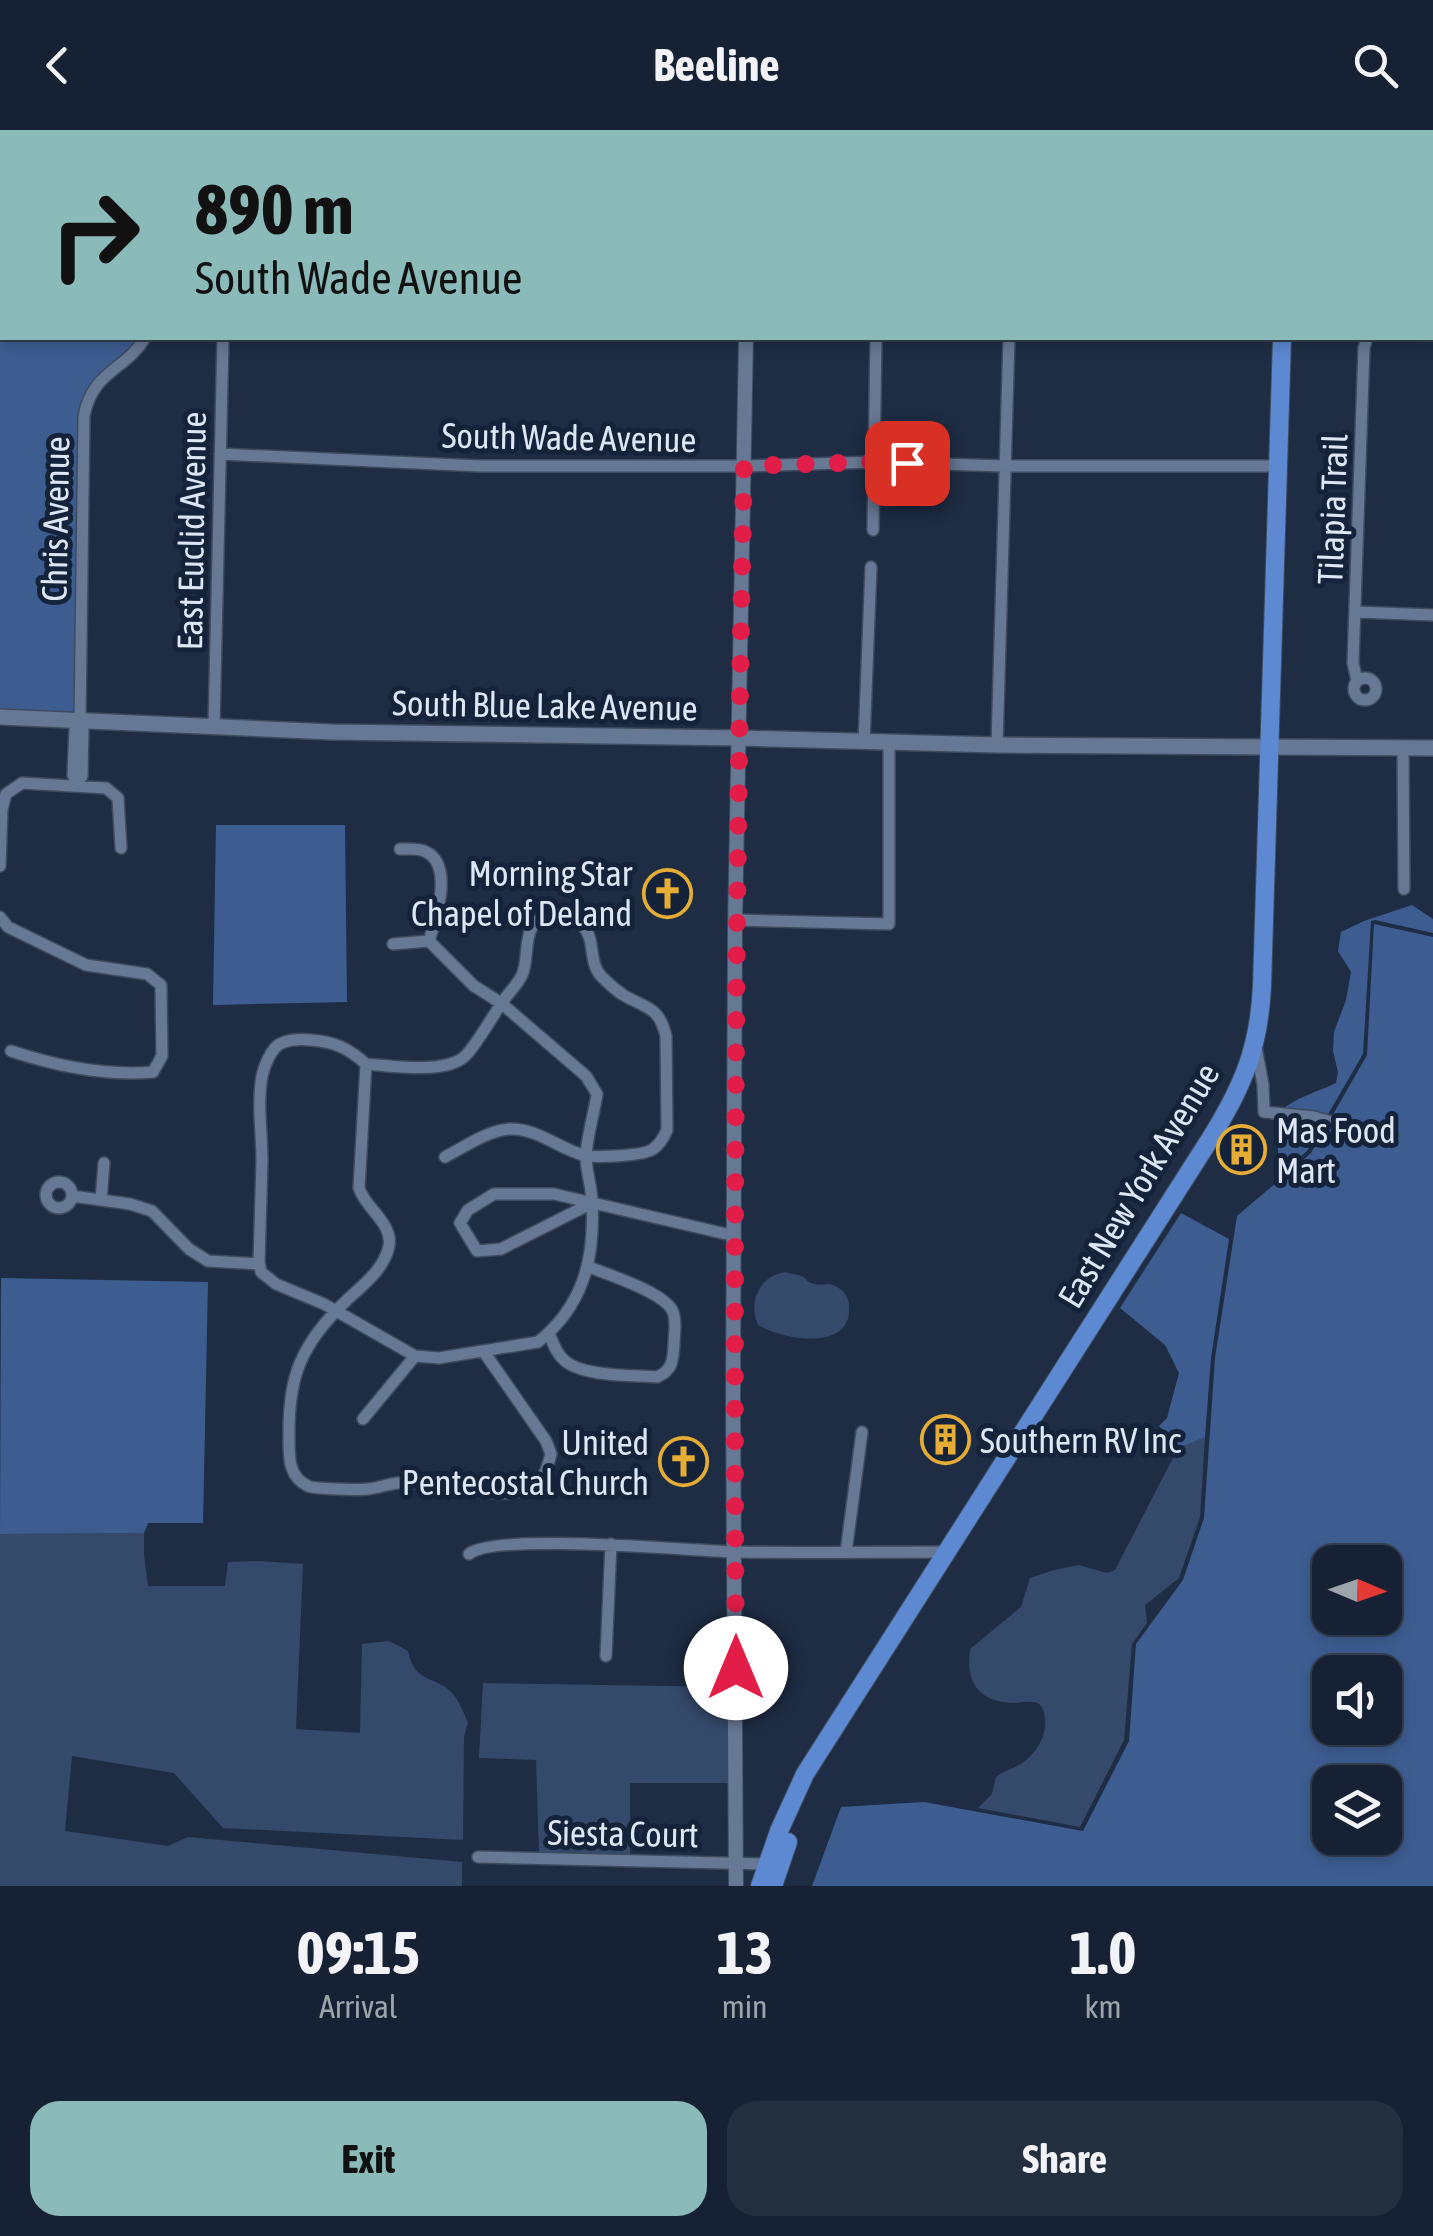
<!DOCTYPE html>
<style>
body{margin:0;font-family:"Asap Condensed",sans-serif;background:#232f3f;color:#f1f3f6;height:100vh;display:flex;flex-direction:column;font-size:38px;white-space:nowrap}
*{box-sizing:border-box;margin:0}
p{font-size:32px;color:#9ea4ac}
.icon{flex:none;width:55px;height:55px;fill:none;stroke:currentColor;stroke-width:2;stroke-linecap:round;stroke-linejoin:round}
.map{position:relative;height:1756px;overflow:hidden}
.side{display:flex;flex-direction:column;background:#162233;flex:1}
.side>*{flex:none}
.banner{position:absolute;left:0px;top:0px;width:1435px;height:210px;box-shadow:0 5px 15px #0003,0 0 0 2px #353f4e;background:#8bbbb9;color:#111;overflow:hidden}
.needle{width:65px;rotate:92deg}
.tools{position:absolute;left:1312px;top:1415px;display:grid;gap:20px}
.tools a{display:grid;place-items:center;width:90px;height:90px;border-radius:20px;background:#162233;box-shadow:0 5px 15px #0003,0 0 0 2px #353f4e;font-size:50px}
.pin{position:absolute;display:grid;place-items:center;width:85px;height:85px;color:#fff;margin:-42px;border-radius:20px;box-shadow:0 5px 15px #0006}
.me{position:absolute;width:110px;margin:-55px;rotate:0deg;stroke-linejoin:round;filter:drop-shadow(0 0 8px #0008)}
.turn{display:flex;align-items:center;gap:35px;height:210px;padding:0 30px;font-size:45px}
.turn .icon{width:130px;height:130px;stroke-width:2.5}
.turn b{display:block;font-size:70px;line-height:85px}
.eta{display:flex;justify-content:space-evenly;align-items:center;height:170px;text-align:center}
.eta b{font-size:60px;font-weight:700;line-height:70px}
.button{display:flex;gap:20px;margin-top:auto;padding:20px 30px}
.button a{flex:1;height:115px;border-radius:30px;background:#8bbbb9;color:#111;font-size:40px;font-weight:700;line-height:115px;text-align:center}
.button a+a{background:#232f3f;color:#f1f3f6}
header{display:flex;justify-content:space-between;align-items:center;height:130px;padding:0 30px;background:#162233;font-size:45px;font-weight:700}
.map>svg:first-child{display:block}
.green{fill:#354a6b}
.forest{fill:#3d5d91;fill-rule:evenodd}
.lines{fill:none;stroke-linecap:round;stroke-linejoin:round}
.minor-casing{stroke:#3e4b5f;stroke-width:14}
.tertiary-casing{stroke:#3e4b5f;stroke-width:16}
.secondary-casing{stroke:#3e4b5f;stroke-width:18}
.primary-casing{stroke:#3e4b5f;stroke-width:20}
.minor{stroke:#677894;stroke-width:11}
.tertiary{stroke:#677894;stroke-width:14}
.secondary{stroke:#677894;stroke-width:15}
.primary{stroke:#5c89d2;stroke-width:18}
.route{stroke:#e11d48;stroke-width:18;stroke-dasharray:0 32.4}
.labels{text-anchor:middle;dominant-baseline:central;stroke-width:10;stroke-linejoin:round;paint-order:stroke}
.street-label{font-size:35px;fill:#dce6f5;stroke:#142339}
.poi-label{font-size:35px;fill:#dce6f5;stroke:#142339;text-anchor:end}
</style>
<header><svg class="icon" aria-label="back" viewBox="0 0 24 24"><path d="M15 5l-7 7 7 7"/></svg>Beeline<svg class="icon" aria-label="search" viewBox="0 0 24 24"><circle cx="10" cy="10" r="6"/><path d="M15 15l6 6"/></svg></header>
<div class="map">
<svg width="1433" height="1756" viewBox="0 0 1433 1756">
<rect width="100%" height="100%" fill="#1e2d44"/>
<path class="green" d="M785 1142C790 1144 796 1144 801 1146 812 1151 802 1150 814 1154 823 1156 829 1152 837 1157 845 1161 849 1168 849 1177 852 1222 783 1210 758 1195 748 1172 759 1146 785 1142Z
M1205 1307 1200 1387 1179 1448 1145 1475 1147 1493 1132 1514 1124 1610 1080 1697 978 1678 992 1664 996 1647C1003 1641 1010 1640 1017 1636 1035 1627 1050 1603 1044 1583 1042 1576 1041 1574 1034 1572 1027 1571 1018 1573 1010 1573 976 1570 966 1551 970 1519L1021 1477 1030 1448 1054 1440 1079 1435 1107 1443 1115 1440 1174 1326 1182 1315Z
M144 1403V1425L148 1456H225L228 1432 259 1431 303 1434 296 1599 360 1603 362 1514 389 1511 408 1521C415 1555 435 1544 453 1564 460 1572 464 1584 468 1593L464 1606 463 1710 223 1698 174 1643 72 1626 65 1701 168 1716 188 1707 462 1732V1756H0V1404Z
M483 1553 730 1557 731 1653H630V1725L539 1723 536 1630 479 1628Z"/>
<path class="forest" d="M0 55H2V208H139C116 240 88 237 78 285L76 586 0 583Z
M216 695H345L347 872 213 875Z
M1412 775 1433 789V803L1375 790 1371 791 1363 924 1327 986 1281 980C1298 967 1317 962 1336 953L1338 942 1333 921 1334 902 1346 870 1351 842 1338 821 1341 802 1364 791Z
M1374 794 1433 807V1756H812L841 1677 924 1672 1083 1701 1129 1611 1136 1514 1183 1450 1204 1388 1215 1228 1237 1086 1311 1023 1367 925ZM1330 1432H1385V1488H1330ZM1330 1542H1385V1598H1330ZM1330 1652H1385V1708H1330Z
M1278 988 1322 994 1307 1021 1278 1046Z
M1181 1083 1229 1109 1211 1228 1205 1307 1180 1317 1159 1296 1167 1288 1179 1243 1165 1215 1120 1178Z
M1 1148 208 1152 203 1393H148L144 1403 0 1404Z"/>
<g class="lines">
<defs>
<path id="minor" d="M482 2V0
M0 51H2
M220 324 480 336H744L874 332 1005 336H1278
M873 400 876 208
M1357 482 1433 485
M1354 559a11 11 0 1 1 22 0a11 11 0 1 1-22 0Z
M1357 551 1353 533 1364 218 1367 208
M214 596 223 208
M864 612 871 437
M997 615 1009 208
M1403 619 1404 759
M77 652 73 645 75 597 80 594
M76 656 82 646 83 598 80 590 84 286C93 240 125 241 145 208
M400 719C407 719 418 718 424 721 455 733 436 789 429 811
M0 736 2 679 6 664 22 653 106 658 118 668 121 718
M0 787 8 797 86 835 147 844 161 855 162 926 153 942C105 946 56 936 11 921
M735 790 889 794V613
M1256 917 1263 955 1264 982 1314 987 1359 1000 1392 1005
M366 934C348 918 335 912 311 910 300 909 283 909 275 918 269 925 264 938 262 946 257 974 262 1003 262 1031 261 1065 260 1098 259 1132L261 1142 276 1154 324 1174 415 1226 439 1228 538 1212C583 1176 595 1129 592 1073 592 1057 586 1042 586 1026 587 1006 594 984 597 964L586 946 501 873 474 856 429 811 393 814
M445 1027C464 1017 487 1001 509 999 537 998 558 1018 583 1025 595 1028 644 1026 653 1019 660 1014 664 1007 667 1000L666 906C659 877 648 879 625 866 616 861 608 853 601 846 588 832 596 810 583 796 576 789 566 784 556 785 517 788 532 823 522 845 518 854 509 862 504 870 494 883 475 918 464 927 444 944 391 936 366 934L359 1058C365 1078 393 1093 389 1116 383 1144 355 1160 337 1180 297 1221 288 1254 289 1310 289 1329 289 1347 308 1356 314 1359 359 1360 368 1359 378 1358 388 1354 398 1353 421 1351 442 1355 465 1359 490 1364 526 1370 543 1346 547 1340 549 1331 551 1324L546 1311 484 1222
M46 1065a13 13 0 1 1 26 0a13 13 0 1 1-26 0Z
M72 1066 130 1074 152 1081 189 1119 208 1131 259 1134
M101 1070 104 1033
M592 1073 501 1119 477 1121 460 1093 468 1080 494 1064H554L735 1106
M549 1203C553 1213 556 1223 564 1230 582 1247 633 1245 657 1247 673 1240 673 1230 674 1214 674 1204 677 1192 673 1182 666 1163 609 1145 589 1137
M363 1289 415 1226
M846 1422 862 1302
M469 1424C496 1402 693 1421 738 1422 807 1423 877 1422 947 1422
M606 1526 611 1414
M478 1727 767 1734"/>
<path id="tertiary" d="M745 2V0
M736 1756 733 1273 735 797 746 208"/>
<path id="secondary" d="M0 587 332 602 739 608 997 615 1433 618"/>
<path id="primary" d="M1287 2V0
M760 1756 779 1701 805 1644 1212 1006C1244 954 1259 917 1262 856L1282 208
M773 1756 788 1712"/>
</defs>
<use href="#minor" class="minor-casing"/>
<use href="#tertiary" class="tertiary-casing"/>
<use href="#secondary" class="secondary-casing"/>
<use href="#primary" class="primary-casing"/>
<use href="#minor" class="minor"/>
<use href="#tertiary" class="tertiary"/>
<use href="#secondary" class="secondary"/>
<use href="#primary" class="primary"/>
</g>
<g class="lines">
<path class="route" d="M736 1538C733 1138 736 737 744 336L874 332 907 333"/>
</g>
<defs>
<symbol id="church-ring" viewBox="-11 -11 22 22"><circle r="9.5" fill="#142339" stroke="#e5ad35" stroke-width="1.5"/><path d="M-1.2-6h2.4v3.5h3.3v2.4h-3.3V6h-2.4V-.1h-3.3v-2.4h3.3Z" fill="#e5ad35"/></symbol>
<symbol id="building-ring" viewBox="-11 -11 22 22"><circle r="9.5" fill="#142339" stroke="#e5ad35" stroke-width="1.5"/><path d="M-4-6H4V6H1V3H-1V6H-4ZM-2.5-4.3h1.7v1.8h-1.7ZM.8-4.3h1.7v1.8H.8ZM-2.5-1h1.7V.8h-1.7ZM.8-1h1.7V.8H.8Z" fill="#e5ad35"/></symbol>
</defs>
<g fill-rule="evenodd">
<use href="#church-ring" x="640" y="736" width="55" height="55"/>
<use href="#building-ring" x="1214" y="992" width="55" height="55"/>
<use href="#building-ring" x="918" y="1282" width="55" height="55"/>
<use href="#church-ring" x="656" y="1304" width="55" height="55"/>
</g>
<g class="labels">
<g class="street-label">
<text transform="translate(569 307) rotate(1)">South Wade Avenue</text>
<text transform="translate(1332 379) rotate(-88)">Tilapia Trail</text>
<text transform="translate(55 389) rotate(-89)">Chris Avenue</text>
<text transform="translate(191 401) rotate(-89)">East Euclid Avenue</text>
<text transform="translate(545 575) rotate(1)">South Blue Lake Avenue</text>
<text transform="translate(1138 1055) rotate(-59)">East New York Avenue</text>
<text transform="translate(623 1703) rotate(1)">Siesta Court</text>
</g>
<g class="poi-label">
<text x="632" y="743">Morning Star<tspan x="632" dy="40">Chapel of Deland</tspan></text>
<text x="1276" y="1000" text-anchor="start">Mas Food<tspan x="1276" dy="40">Mart</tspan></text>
<text x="980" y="1310" text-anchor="start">Southern RV Inc</text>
<text x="649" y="1312">United<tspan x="649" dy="40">Pentecostal Church</tspan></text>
</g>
</g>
</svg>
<div class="tools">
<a><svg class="needle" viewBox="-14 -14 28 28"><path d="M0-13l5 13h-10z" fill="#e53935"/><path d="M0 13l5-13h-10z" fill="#9ea4ac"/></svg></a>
<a><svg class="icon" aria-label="sound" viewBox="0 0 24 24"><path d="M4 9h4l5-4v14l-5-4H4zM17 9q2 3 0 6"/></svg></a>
<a><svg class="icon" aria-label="layers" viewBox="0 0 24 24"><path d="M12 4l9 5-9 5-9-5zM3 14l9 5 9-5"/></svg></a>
</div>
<div class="pin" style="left:907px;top:333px;background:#d93025"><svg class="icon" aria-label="arrive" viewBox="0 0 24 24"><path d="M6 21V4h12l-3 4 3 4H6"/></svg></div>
<svg class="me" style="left:736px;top:1538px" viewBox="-20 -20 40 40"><circle r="19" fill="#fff"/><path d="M0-13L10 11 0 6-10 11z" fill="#e11d48"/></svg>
<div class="banner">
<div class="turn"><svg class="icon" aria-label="right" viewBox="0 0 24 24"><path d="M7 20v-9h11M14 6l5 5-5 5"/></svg><div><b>890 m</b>South Wade Avenue</div></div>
</div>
</div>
<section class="side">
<div class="eta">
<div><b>09:15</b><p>Arrival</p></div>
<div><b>13</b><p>min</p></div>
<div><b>1.0</b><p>km</p></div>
</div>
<div class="button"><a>Exit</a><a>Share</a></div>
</section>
